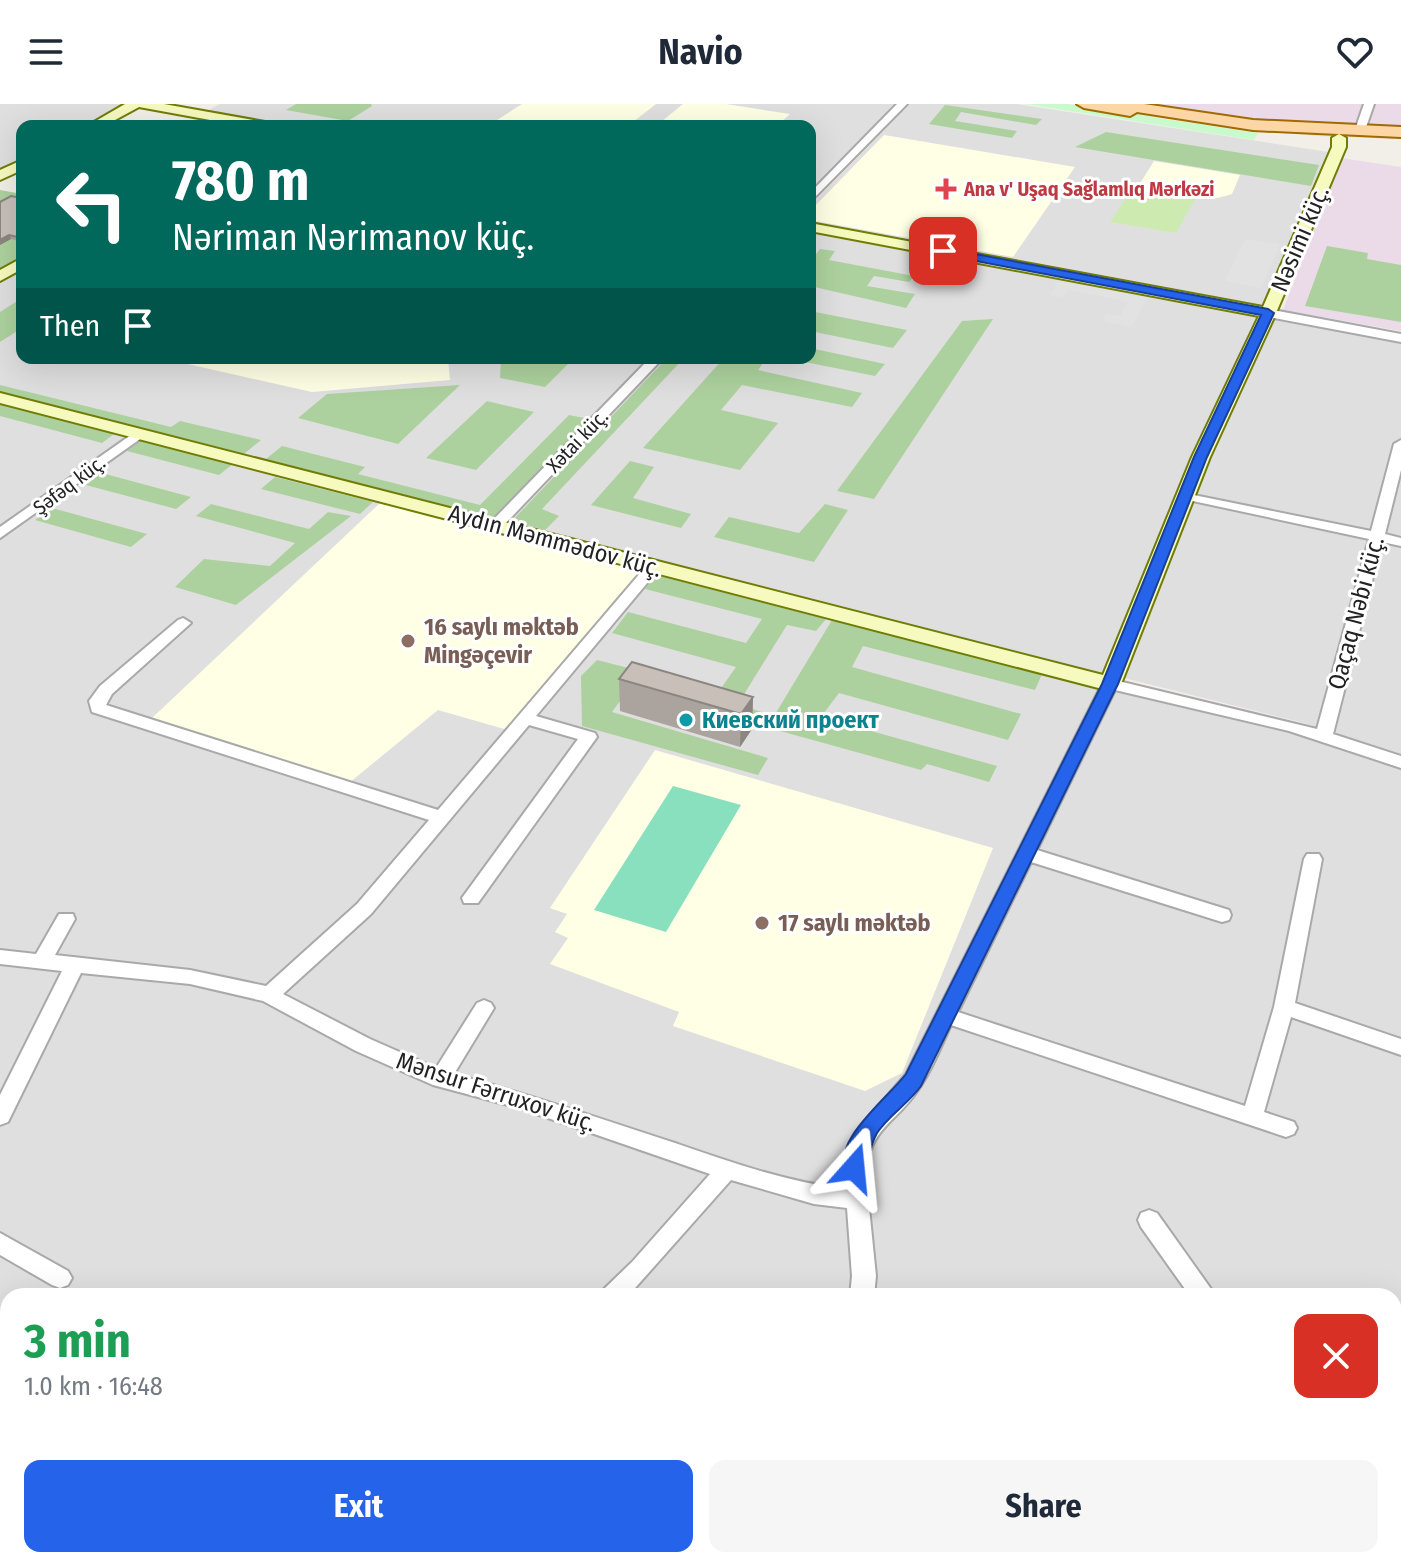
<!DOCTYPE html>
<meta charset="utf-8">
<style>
body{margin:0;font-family:"Fira Sans Condensed",sans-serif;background:#f6f6f7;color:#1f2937;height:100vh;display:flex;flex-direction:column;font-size:30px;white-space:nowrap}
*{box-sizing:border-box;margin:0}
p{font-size:26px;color:#747a83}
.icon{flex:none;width:44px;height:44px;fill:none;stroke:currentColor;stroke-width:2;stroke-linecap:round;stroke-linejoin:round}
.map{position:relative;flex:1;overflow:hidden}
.drawer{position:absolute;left:0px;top:1184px;width:1402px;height:280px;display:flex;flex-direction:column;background:#fff;border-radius:24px 24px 0 0;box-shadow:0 8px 32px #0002}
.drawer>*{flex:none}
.guide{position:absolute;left:16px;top:16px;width:800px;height:244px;border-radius:16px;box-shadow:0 8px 32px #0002;background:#00695c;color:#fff;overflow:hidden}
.pin{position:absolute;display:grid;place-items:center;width:68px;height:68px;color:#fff;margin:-34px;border-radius:16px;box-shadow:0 4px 12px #0006}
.me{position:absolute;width:88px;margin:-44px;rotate:18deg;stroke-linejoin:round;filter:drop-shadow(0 0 6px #0008)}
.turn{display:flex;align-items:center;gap:28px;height:168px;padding:0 24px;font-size:36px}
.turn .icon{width:104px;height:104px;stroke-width:2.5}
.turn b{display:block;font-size:56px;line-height:68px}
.then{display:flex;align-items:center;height:76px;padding:0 24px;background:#0003;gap:16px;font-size:30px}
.round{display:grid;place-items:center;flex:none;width:84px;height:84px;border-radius:16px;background:#f6f6f7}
.summary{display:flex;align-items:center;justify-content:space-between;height:136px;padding:0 24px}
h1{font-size:48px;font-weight:700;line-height:60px;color:#1e9e55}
.cta{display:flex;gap:16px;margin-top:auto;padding:16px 24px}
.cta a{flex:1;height:92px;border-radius:16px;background:#2563eb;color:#fff;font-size:32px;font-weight:700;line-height:92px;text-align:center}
.cta a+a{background:#f6f6f7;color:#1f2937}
header{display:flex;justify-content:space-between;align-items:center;height:104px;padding:0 24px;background:#fff;font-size:36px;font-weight:700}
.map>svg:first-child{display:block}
.residential{fill:#e0dfdf}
.industrial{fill:#ebdbe8}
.education{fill:#ffffe5}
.grass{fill:#cdebb0}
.forest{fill:#add19e}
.park{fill:#c8facc}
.pitch{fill:#88e0be}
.parking{fill:#e2e2e2}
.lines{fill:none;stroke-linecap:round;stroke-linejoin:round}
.street-casing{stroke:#a9a9a9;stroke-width:4}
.secondary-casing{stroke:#707d05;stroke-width:4}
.primary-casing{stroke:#a06b00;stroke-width:4}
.street{fill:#fff;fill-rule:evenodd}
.secondary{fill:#f7fabf;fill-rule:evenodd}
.primary{fill:#fcd6a4;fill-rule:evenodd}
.wall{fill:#aba49e}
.shaded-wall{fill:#8b8681}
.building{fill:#c7bfb8;stroke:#8b8681;stroke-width:2}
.route{fill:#2563eb;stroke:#184099;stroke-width:2}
.health-dot{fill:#e0444e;stroke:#fff;stroke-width:3}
.education-dot{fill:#8d6e63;stroke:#fff;stroke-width:3}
.culture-dot{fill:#0f9aa8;stroke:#fff;stroke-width:3}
.labels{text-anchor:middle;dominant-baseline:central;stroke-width:6;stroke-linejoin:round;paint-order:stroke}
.far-health-label{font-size:20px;font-weight:bold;fill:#be3a42;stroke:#fff;text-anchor:start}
.far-street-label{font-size:20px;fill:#222;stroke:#fff}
.street-label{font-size:24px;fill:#222;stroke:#fff}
.education-label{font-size:24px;font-weight:bold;fill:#785e54;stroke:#fff;text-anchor:start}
.culture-label{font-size:24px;font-weight:bold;fill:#0d838f;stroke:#fff;text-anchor:start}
</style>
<header><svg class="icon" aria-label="menu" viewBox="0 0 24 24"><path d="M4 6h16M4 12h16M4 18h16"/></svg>Navio<svg class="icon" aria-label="heart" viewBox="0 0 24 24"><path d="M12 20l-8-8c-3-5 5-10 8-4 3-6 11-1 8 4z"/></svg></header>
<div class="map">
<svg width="1401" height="1464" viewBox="0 0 1401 1464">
<rect width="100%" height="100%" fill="#f2efe9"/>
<path class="residential" d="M0 0H131L89 22H22V58L0 69Z
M220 0H894L810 88V22H279L205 8Z
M910 0H1017L1328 48 1263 204 810 120V102Z
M810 125 1401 236V651L1304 619 504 419 663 254H810Z
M22 163V254H652L495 417 0 290V177Z
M0 298 1285 626 1401 664V1348H1394V1192H8V1456H1004L972 1464H0Z"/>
<path class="industrial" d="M1118 0H1401V35L1314 32Z
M1341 54 1401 63V227L1283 206Z"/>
<path class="education" d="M522 0H656L628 22H488Z
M683 0H726L790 10 777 22H656Z
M884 31 1075 63 1013 153 810 116V107Z
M1154 57 1240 71 1232 90 1218 94 1139 81Z
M161 254H448L450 276 312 288Z
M380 399 641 467 508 626 438 606 349 679 152 614Z
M655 646 993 744 902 969 865 987 673 922 679 908 550 860 568 834 555 828 567 810 550 804Z"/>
<path class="grass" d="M1132 85 1196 94 1176 129 1110 118Z"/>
<path class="forest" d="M296 0H371L372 2 348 17 286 6Z
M945 1 1042 15 1036 21 961 8 955 17 1017 27 1012 34 929 20Z
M1106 28 1319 61 1311 82 1075 43Z
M0 86 22 90V155L0 168Z
M1327 142 1368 149 1367 155 1401 161V218L1305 202Z
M820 145 835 147 829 156 914 172 909 178 874 172 867 182 915 190 906 204 810 182V158Z
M22 194V224L0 238V208Z
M810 207 907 226 893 244 810 227Z
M993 215 874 395 837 387 962 217Z
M810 244 885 260 875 272 785 254H810Z
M501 254H574L545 283 500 274Z
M667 254H684L542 405 559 412 545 426 512 417Z
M724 254H767L758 266 862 289 852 303 742 281 721 306 778 319 740 366 643 344Z
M0 281 171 323 180 317 261 336 244 350 0 288Z
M460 281 398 340 298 314 327 290Z
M487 297 534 308 476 366 426 354Z
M0 300 114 330 102 339 0 312Z
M569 311 589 315 494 414 266 355 282 342 365 363 358 370 480 401Z
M142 336 233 360 219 371 127 347Z
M630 357 654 363 633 394 691 410 681 424 591 401Z
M98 368 191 393 176 405 82 380Z
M275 373 373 398 360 410 261 385Z
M211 400 309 425 328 408 351 412 236 501 175 483 204 455 270 462 295 439 196 412Z
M825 400 848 406 814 458 714 433 729 413 799 429Z
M52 404 147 430 131 443 35 416Z
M656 471 826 515 816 527 787 521 738 600 774 612 832 516 1042 570 1035 586 863 542 852 563 1021 610 1008 636 839 589 821 613 997 662 989 678 927 660 921 666 629 585 612 608 768 654 758 671 582 622 581 572 597 556 719 587 736 563 612 529 628 508 746 539 762 515 645 485Z"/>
<path class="park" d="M1026 0H1067L1258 29 1254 36Z"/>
<path class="pitch" d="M673 682 741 701 666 828 594 806Z"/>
<path class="parking" d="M1245 135 1280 140 1261 184 1225 177Z
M1059 176H1060L1148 193 1131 223 1102 217 1106 210 1120 212 1128 198 1068 186 1063 193 1050 191Z"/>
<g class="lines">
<defs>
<path id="street" d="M897 0H907L810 98V89Z
M1364 0H1374L1365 26 1360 29 1355 26Z
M1268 205 1401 230V238L1264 212V206Z
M650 254H663L502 423H492V417Z
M138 326 145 330 143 333 0 434V423Z
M1401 336V366L1385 430 1401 434V442L1382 438 1333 630 1401 652V664L1289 627 1115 586 1037 746 1229 806 1231 811 1229 816 1222 818 1031 758 958 908 1245 1002 1274 903 1304 755 1307 750H1319L1322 755 1295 899 1401 935V951L1291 913 1264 1008 1294 1018 1297 1024 1294 1030 1286 1033 951 921C941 942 933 964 920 983 899 1017 874 1020 865 1064L876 1172 874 1192H850L852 1172 847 1104 814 1100 731 1076 628 1192H600L604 1185 632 1158 710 1070 519 1004 433 981 356 947 263 897 190 880 81 869 8 1018 0 1021V991L62 867 0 860V846L36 850 59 810H73L75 815 55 851 190 866 266 882 357 800 429 716 92 608 89 597 100 582 178 516 183 514 191 519 112 590 106 601 438 706 648 460 653 459 660 463 658 466 536 612 595 629 597 633 478 799H464L462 794 578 635 529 621 371 810 283 890 370 935 436 964 477 899 484 896 491 899 494 904 454 970C529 990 601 1015 675 1039 730 1058 787 1078 845 1085L843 1064 856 1028 906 970 1104 576 1110 575 1317 625 1369 435 1179 394V388L1371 427 1394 340Z
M1149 1106 1157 1109 1216 1192H1190L1141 1123 1138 1116 1141 1109Z
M0 1129 68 1167 72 1174 68 1181 60 1184 52 1181 0 1151Z
M1394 1367H1401V1391H1394Z
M744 1456H771L768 1464H741Z
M1063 1456H1114L1111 1464H1060Z"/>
<path id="secondary" d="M125 0H164L265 18 272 22H243L139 3 104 22H87Z
M1339 30 1346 34V43L1276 209 1210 353 1121 580 1110 587 0 299V289L1103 571 1192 353 1259 212 810 127V119L1263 203 1332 43V34Z
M22 56V66L0 76V66Z
M22 154V165L0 177V166Z"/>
<path id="primary" d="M1077 0H1144L1253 16 1401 23V33L1253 26 1137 8 1130 12 1084 4Z"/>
</defs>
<use href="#street" class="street-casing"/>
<use href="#secondary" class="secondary-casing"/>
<use href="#primary" class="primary-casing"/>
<use href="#street" class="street"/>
<use href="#secondary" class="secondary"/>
<use href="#primary" class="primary"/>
</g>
<path class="wall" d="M22 94V138L11 135 0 141Z
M619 575 753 593 752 625 740 643 620 607Z"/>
<path class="shaded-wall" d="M9 131 11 135 0 141V136Z
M753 593 752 625 740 643 741 610Z"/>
<path class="building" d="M11 92 22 94V134L9 131 0 136V98Z
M632 558 753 593 741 610 619 575Z"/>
<path class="route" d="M943 144 1268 205 1274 209 1207 353 1118 580 921 982C909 999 888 1012 877 1029 869 1043 869 1057 862 1071L854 1074 846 1071C830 1037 888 994 906 970L1102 580 1194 353 1261 211 939 150V145Z"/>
<path class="health-dot" d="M942 73h8v8h8v8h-8v8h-8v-8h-8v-8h8z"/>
<g class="education-dot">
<circle cx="408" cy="537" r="8"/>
<circle cx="762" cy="819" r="8"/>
</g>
<circle class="culture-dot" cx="686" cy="616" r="8"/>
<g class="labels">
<g class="far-health-label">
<text x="964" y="85">Ana v' Uşaq Sağlamlıq Mərkəzi</text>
</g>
<g class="far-street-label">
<text transform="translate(577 337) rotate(-46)">Xətai küç.</text>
<text transform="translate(69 381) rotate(-37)">Şəfəq küç.</text>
</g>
<g class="street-label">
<text transform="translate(1300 135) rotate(-67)">Nəsimi küç.</text>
<text transform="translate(555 437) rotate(15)">Aydın Məmmədov küç.</text>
<text transform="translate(1356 509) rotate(-75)">Qaçaq Nəbi küç.</text>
<text transform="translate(496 988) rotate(18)">Mənsur Fərruxov küç.</text>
</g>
<g class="education-label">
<text x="424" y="523">16 saylı məktəb<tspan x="424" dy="28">Mingəçevir</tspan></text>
<text x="778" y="819">17 saylı məktəb</text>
</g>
<g class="culture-label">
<text x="702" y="616">Киевский проект</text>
</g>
</g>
</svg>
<div class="pin" style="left:943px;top:147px;background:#d93025"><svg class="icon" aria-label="arrive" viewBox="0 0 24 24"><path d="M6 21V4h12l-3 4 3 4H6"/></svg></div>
<svg class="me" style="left:854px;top:1064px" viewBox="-20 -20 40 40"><path d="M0-17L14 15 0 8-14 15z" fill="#2563eb" stroke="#fff" stroke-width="4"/></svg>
<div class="guide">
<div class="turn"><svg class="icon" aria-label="left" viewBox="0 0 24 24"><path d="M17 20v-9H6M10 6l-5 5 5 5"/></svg><div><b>780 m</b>Nəriman Nərimanov küç.</div></div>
<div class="then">Then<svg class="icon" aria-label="arrive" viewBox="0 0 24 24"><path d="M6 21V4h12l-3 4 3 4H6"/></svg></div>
</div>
<section class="drawer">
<div class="summary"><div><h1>3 min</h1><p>1.0 km · 16:48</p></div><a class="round" style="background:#d93025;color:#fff"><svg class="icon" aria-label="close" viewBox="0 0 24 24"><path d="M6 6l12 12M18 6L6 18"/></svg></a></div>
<div class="cta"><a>Exit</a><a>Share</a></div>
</section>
</div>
